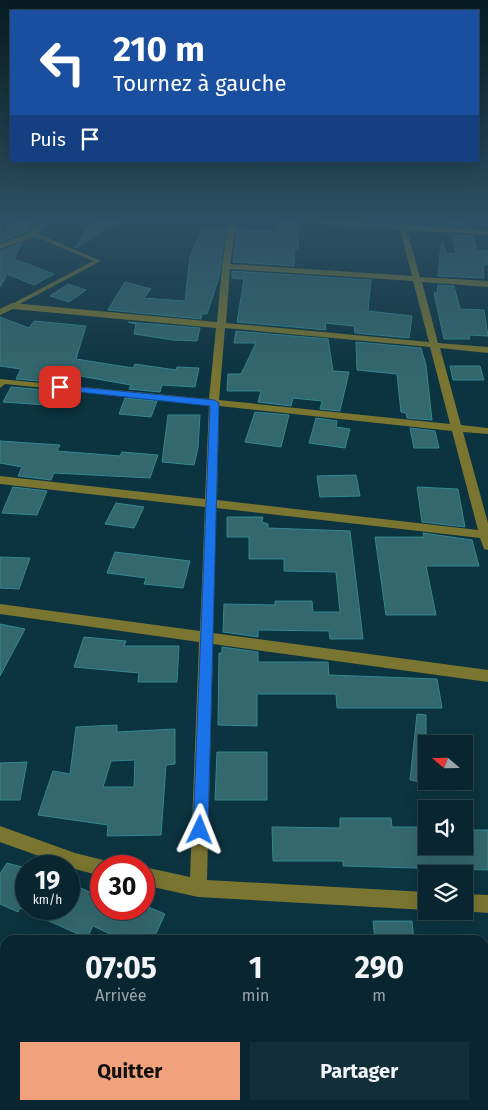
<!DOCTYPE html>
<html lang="fr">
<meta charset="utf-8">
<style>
body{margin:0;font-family:"Fira Sans",sans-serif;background:#122e38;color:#f1f3f6;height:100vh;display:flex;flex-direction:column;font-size:19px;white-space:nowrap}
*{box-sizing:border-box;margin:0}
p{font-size:16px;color:#99a5ab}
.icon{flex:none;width:28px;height:28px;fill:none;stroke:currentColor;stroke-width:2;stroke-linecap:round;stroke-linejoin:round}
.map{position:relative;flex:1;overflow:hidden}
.sheet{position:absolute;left:0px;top:935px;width:489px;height:175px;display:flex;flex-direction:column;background:#092630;border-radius:15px 15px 0 0;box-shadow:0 5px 20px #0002,0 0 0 1px #29434c}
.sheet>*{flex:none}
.hud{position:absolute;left:10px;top:10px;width:469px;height:152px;border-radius:0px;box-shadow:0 5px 20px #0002,0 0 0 1px #29434c;background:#1a4fa0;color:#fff;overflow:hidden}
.needle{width:32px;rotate:290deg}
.tools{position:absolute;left:418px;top:735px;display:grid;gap:10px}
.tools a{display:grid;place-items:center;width:55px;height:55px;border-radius:0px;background:#092630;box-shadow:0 5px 20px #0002,0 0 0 1px #29434c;font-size:25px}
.speed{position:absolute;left:15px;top:855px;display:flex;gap:10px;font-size:25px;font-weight:700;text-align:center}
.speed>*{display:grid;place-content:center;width:65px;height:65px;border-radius:50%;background:#092630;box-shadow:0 5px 20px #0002,0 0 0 1px #29434c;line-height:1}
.speed small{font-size:12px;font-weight:400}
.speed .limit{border:8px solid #d22;background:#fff;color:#111}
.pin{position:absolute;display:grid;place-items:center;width:42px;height:42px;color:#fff;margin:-21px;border-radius:10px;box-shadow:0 2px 8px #0006}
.me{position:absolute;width:55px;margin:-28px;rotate:2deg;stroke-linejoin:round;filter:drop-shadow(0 0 4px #0008)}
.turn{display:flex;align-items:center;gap:18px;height:105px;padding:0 20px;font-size:22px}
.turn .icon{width:65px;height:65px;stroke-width:2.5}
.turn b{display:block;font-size:35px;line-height:42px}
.then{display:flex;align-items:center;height:48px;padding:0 20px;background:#0003;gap:10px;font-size:19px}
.eta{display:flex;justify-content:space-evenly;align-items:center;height:85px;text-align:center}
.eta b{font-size:30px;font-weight:700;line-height:35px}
.button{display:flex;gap:10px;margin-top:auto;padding:10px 20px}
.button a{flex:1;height:58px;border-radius:0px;background:#f1a17c;color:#111;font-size:20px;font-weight:700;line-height:58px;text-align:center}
.button a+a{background:#122e38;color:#f1f3f6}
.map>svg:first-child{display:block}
.building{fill:#33686e;stroke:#338791;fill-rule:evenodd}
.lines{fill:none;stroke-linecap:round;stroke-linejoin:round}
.path{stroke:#607d88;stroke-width:4.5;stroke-dasharray:5.5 5.5;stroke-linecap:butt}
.service{fill:#7a7530;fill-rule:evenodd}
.minor{fill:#7a7530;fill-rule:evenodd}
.route{fill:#1a73e8;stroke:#114b97}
</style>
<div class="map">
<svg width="488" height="1110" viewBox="0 0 488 1110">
<rect width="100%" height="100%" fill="#0c3340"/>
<path class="building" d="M12 220H34L28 231 0 242V231L5 233Z
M93 220H122L75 248Z
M448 220H468L471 228 450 226Z
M278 221 299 224 298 249H295L294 266 233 262 237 230 278 231Z
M202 229 226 230 219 277 207 314H202L201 319 108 310 125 282 151 289 144 298 185 301 190 256Z
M452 235 473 236 477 250 488 251V265H483L484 278 438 276 441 243H443L446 253 456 254Z
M22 243 14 259 54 274 34 285 7 274 0 287V251Z
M232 271 371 280 368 311 412 316 409 338 355 333 354 326 325 323 326 330 237 322 244 279 232 278Z
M68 284 86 290 69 302 50 296Z
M438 285 454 286 460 309 484 310 488 336 469 335 470 339H444L434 293H437Z
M0 317 29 328 34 321 86 326 76 359 133 368 135 364 176 370 177 367 199 368 195 387 162 385 160 392 129 389 131 385 80 376H76L73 384 16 379 21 369 0 366Z
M128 322 200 328 197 341 173 340 134 334 136 324Z
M236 331 328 339 333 371 349 372 340 411 320 409 322 401 293 398 291 406 258 402 261 391H227L228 374H241L256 343H234Z
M356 342 421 348 426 365 432 420 407 418 406 413 401 412 397 374 357 370Z
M450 366H480L484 380H453Z
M11 387 69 392 62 406 3 402Z
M125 398 157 401 151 417 119 414Z
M255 412 289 415 281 447 245 442Z
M168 415H200L198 448 194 465 162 462Z
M316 418 337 421 336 427 350 429 345 448 309 443Z
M410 428 435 431 439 448H414Z
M0 441 60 445 57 451 120 456 122 452 158 455 150 478 54 473 51 480 18 476 22 467 0 463Z
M356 475 360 496 320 497 317 476Z
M13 487 47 491 37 515 2 513Z
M417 487 458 489 465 527 422 522Z
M116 503 144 507 134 528 105 524Z
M227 517H263L262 522 268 524V528L350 531 363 639H330L329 631 258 630V637L223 632 224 604 275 605V601H312L313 612H340L336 572 284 571V559H249V537H227Z
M423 533 472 540 479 566H426L436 615H386L375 537H424Z
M115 552 190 561 183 588 144 584 146 578 107 573Z
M0 557 30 558 19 589 0 588Z
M0 624 25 629 0 676Z
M84 637 126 641 124 646H179L177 682H138L139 673 74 667Z
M222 647 258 652V662H328L329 675 437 679 442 708H337L336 694H257V726L218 725 219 653H222Z
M417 714 426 715V783L410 780Z
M117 725V732L175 729V764L166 765 161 835 107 836 108 825 38 815 53 771 70 774 76 727ZM135 760 134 787H103L111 761Z
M217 752H267V800H215Z
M27 762 20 800H0V763Z
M340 818H391L392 827H426V846H464V830H488V870L343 866V861H273L272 827 340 828Z
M7 863 26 868V909H69V883L101 897V909H144V905L165 914 153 940H123L93 926 87 938 20 908 18 912 0 904V874Z
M373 921H412L414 940H375Z"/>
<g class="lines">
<path class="path" d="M484 1102 488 1092
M480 1110 482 1105"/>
<path class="service" d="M34 232 101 261 14 307H10V305L93 261 32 235 31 234Z"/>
<path class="minor" d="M38 220H46L37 236 0 249V244L31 232Z
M229 220H237L230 264 412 276 400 229 294 222 290 220H324L398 225 397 220H405L406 225 488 231V235L407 230 420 277 488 281V287L422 282 438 343 488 347V353L440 348 461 425 488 428V434L463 432 488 523V550L484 549 480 538 216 508 213 633 488 670V682L213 644 207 880 426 892V910L198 897 144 885V867L190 877 199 642 0 614V604L200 631 205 507 0 484V476L205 499 209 405 5 384 0 388V379L209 399 216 328 13 309 0 315V309L12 303 217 322 222 266ZM230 269 413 281 429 342 226 323ZM225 328 430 347 450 424 219 400ZM219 406 452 431 478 530 217 500Z
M0 826 75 853 107 861 109 866H101V876L75 869 0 842Z
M464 894 488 895V913L463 911Z"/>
</g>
<linearGradient id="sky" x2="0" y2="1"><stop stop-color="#071c23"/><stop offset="0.59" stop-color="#2e5064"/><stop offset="1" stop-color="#2e5064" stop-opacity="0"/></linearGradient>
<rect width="488" height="375" fill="url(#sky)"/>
<path class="route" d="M57 385 214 400 219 403 208 830 206 835 200 837 195 835 193 830 210 406 60 390 55 387Z"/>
</svg>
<div class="tools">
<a><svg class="needle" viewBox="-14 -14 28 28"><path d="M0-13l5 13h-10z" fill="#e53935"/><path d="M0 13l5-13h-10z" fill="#99a5ab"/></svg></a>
<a><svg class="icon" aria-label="sound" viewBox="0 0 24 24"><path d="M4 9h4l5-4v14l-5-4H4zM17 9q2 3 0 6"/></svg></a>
<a><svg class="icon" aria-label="layers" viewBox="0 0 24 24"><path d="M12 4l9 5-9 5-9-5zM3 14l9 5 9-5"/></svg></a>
</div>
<div class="speed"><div>19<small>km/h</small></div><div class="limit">30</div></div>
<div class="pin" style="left:60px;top:387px;background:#d93025"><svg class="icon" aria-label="arrive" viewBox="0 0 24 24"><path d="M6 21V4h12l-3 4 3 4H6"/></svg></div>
<svg class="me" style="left:200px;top:830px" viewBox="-20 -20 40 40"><path d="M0-17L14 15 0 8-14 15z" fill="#1a73e8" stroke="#fff" stroke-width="4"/></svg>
<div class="hud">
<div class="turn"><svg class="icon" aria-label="left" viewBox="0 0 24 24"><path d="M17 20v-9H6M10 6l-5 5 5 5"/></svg><div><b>210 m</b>Tournez à gauche</div></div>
<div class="then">Puis<svg class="icon" aria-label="arrive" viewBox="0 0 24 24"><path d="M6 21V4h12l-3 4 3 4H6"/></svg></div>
</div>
<section class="sheet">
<div class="eta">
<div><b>07:05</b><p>Arrivée</p></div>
<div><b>1</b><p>min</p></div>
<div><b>290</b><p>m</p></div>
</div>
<div class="button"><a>Quitter</a><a>Partager</a></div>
</section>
</div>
